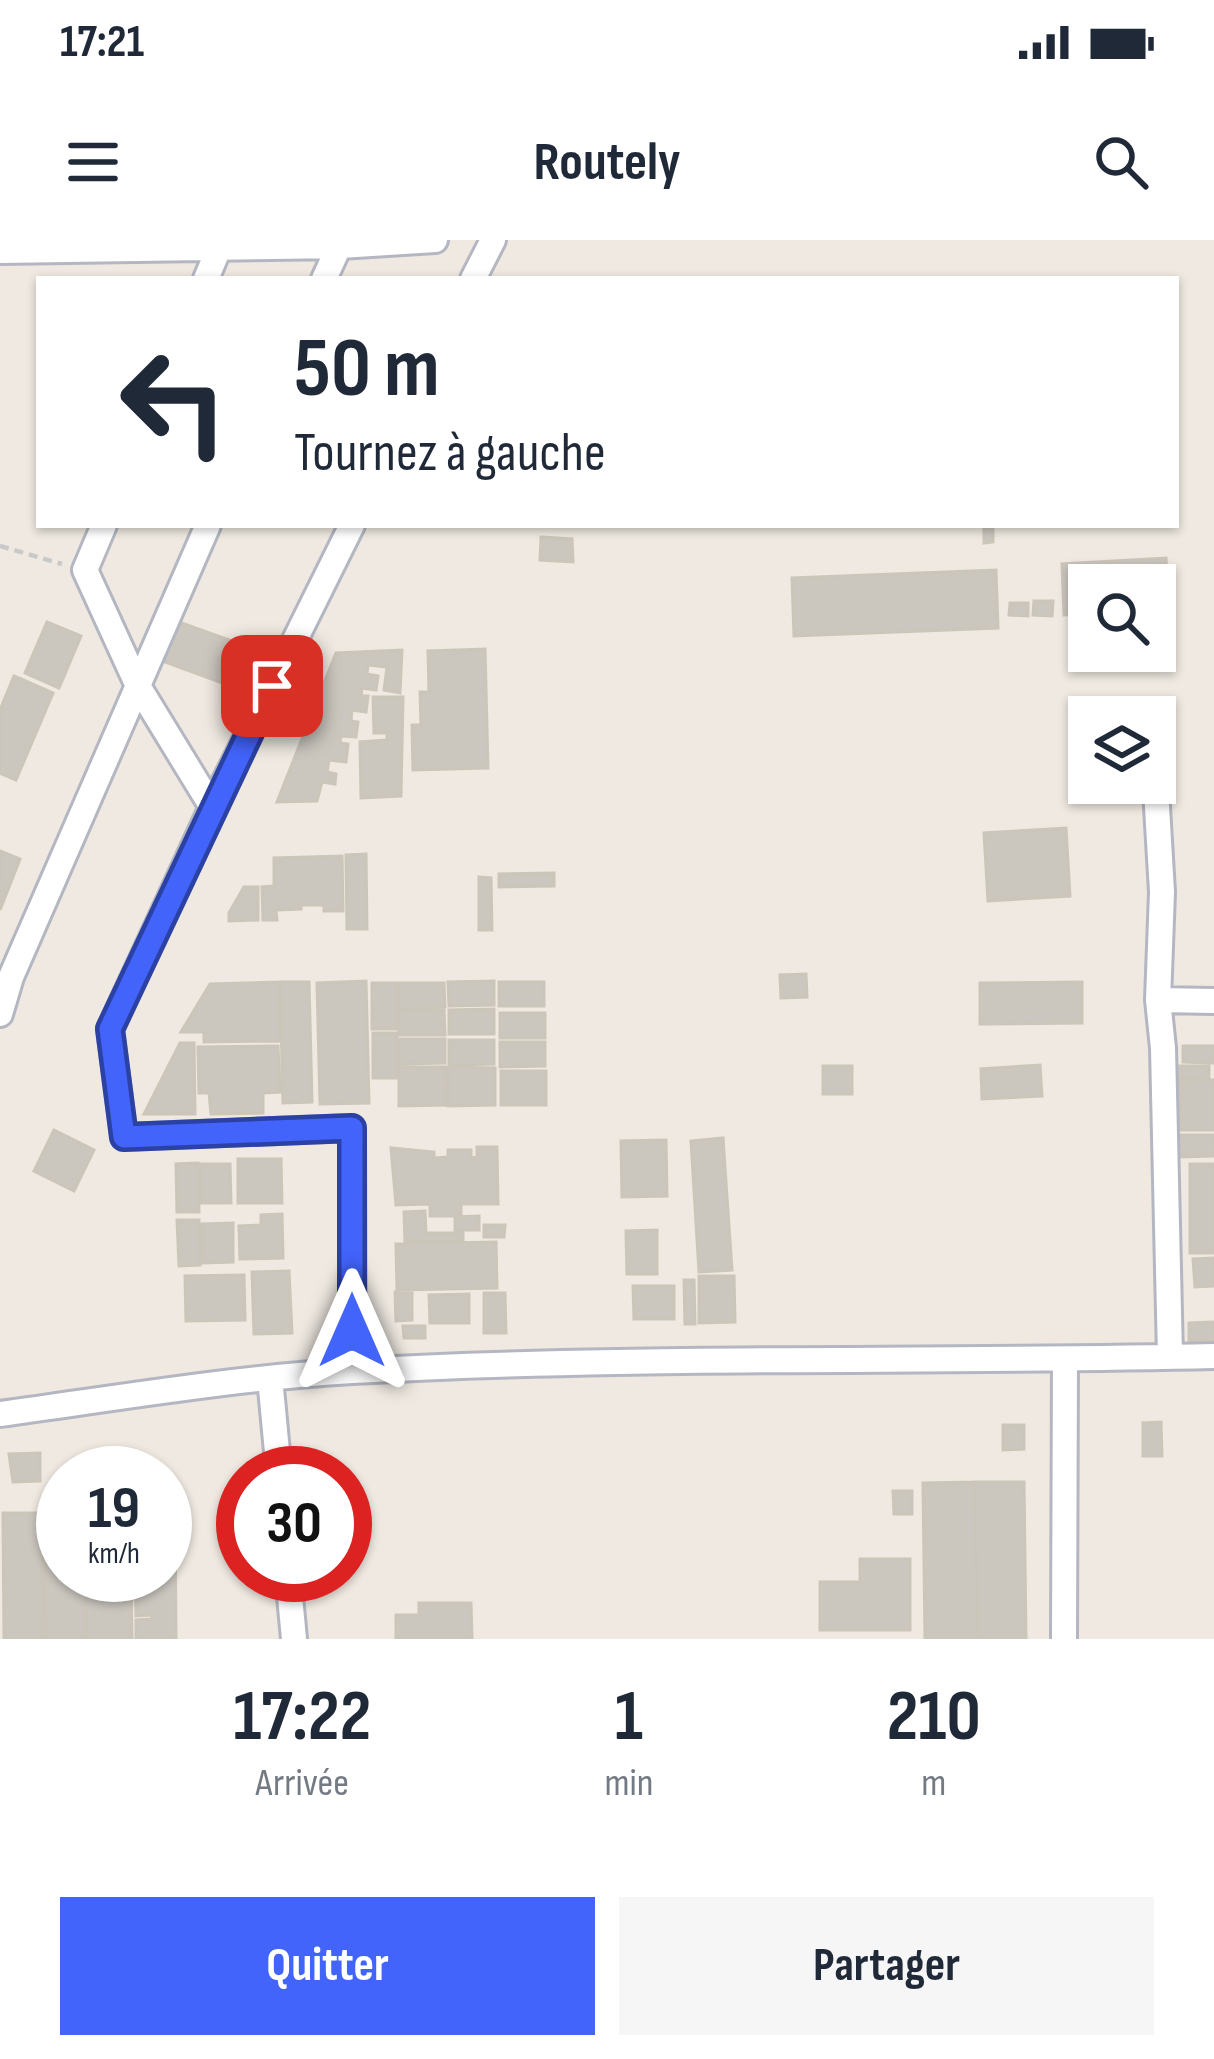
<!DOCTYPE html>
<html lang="fr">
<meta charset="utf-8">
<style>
body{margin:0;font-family:"Sofia Sans Condensed",sans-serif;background:#f6f6f7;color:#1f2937;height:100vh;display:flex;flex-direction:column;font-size:45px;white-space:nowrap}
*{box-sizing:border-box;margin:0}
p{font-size:39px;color:#747a83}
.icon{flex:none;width:66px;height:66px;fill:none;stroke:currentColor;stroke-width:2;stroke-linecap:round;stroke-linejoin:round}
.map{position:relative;height:1399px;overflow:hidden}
.drawer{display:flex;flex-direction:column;background:#fff;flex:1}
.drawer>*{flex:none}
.guide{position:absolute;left:36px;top:36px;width:1143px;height:252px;border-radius:0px;box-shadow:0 3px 9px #0004;background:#fff;color:#1f2937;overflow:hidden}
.fabs{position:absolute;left:1068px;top:324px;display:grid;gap:24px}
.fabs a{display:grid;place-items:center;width:108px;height:108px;border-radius:0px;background:#fff;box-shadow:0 3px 9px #0004;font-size:60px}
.speed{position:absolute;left:36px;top:1206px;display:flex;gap:24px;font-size:60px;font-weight:700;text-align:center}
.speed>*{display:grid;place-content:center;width:156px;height:156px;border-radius:50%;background:#fff;box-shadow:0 3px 9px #0004;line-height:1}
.speed small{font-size:30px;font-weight:400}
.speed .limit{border:18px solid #d22;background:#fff;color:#111}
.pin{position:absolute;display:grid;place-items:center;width:102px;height:102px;color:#fff;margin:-51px;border-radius:24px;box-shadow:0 6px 18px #0006}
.me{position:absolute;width:132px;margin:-66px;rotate:0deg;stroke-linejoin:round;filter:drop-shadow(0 0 9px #0008)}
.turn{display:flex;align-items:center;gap:42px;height:252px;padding:0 60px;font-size:54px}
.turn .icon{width:156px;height:156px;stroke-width:2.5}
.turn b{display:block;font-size:84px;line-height:102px}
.eta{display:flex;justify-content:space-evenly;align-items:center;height:204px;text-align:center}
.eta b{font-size:72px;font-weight:700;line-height:84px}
.cta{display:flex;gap:24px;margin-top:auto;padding:24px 60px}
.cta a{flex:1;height:138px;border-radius:0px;background:#4264fb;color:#fff;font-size:48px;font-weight:700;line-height:138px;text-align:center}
.cta a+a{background:#f6f6f7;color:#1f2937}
.status{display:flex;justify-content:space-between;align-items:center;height:84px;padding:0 60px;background:#fff;direction:ltr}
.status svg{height:33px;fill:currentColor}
header{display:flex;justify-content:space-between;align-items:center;height:156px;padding:0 60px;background:#fff;font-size:54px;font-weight:700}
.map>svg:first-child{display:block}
.building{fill:#cbc7bf;stroke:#cbc5ba;stroke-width:3}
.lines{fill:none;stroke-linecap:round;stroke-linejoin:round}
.minor-casing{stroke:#b4b7c1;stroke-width:30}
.path{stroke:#c9c9c9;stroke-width:4.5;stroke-dasharray:9 6;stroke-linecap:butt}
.minor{stroke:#fff;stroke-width:24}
.route-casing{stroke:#2b41a3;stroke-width:30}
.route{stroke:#4264fb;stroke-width:21}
</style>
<div class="status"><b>17:21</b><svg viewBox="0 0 49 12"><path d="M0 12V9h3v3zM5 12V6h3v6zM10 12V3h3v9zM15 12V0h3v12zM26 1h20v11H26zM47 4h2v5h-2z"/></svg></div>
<header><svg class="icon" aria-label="menu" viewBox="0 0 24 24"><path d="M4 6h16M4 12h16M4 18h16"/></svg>Routely<svg class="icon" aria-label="search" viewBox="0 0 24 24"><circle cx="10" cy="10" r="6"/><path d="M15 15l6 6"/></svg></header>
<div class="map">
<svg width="1214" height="1399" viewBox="0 0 1214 1399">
<rect width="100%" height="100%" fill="#efe9e1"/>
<path class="building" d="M984 285H993V302L984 303Z
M541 297 572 299 573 322 540 320Z
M1166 318 1170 369 1155 370V345H1089V374L1064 375 1062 324Z
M996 330 998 388 794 396 792 338Z
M1034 361H1053L1052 376 1033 375Z
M1010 363H1028V376L1009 375Z
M173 380 257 410 249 434 234 429 228 445 160 420Z
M47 382 81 396 59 448 25 433Z
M485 409 488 528 413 530 412 485H421L420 452H429L428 411Z
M402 410 400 453 384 450 387 427 368 425 367 434 378 436 376 450 362 448 361 456H368L366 472 352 470 351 481 358 482 356 497 341 496 340 503 348 504 346 522 329 520 327 532 336 534 335 544 322 542 317 561 277 562 336 413Z
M14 436 53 453 16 540 0 533V470Z
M373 457H403L401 556 361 558 360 502 387 500V493H374Z
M1066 588 1070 656 988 661 984 593Z
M0 611 20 619 0 670Z
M366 614 367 689H347L346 615Z
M342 616 343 671H324V665H301V669L276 670 277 680H263L262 647 274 646V618Z
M554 633V646L499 647V634Z
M479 637 491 638 492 690H479Z
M244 647H258V680L229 681V673Z
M806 734 807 757 781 758 780 735Z
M366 741 369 863 320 864 317 743Z
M494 741V765L449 766 448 742Z
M278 742 280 801 204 802V792H181L210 744Z
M280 742H309L312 862 283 863Z
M499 742H544V766H499Z
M1082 742V783L980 784V743Z
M372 743H397L396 789H372Z
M399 743H444L445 767 399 768Z
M494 769V794H449V770Z
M399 770H444L445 795H399Z
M500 773H545V798H500Z
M373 793H397V838H373Z
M399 799H445V823L400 824Z
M449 800H494V824L449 825Z
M500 802H545V826L500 827Z
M180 803H194L195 874H144Z
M278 806 280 852 263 853V873L211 874 209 853H199L198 807Z
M1183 806H1214V823L1183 822Z
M1040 825 1042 856 982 859 981 829Z
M823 826H852V854H823Z
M1173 826H1209V838L1174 839Z
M399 827H445L446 865 399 866Z
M448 827 495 828V865L448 866Z
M501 831H546V865H501Z
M1214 840V890H1180L1179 841Z
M54 890 94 910 74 951 34 931Z
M1179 895H1214V916L1179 917Z
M723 898 732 1030 699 1032 691 901Z
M666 900 667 956 622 957 621 901Z
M477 907H497L498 964H461V976H430V964L396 965 391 908 434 912V918L448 917V910H471V918L477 917Z
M238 919H281L282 963H238Z
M198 923 199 972H177L176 924Z
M200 924H230L231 963H201Z
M1190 924H1214V1013H1190Z
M425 971 426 993H463V1002H405L404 972Z
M282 974 283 1018 240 1019 239 986 261 985V975Z
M479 976V990H455V977Z
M177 980H199L200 1025 179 1026Z
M233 983V1022L203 1023 202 984Z
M484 985H505L504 997H484Z
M657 990V1034H627L626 991Z
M496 1002 497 1048 397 1050 396 1004Z
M1214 1018V1046L1195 1047 1193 1019Z
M289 1031 292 1093 254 1094 252 1032Z
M244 1035 245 1080 186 1081 185 1036Z
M699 1036H734L735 1082 699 1083Z
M684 1040H694L695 1084H685Z
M633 1046H674V1079H634Z
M395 1052H412V1080L396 1081Z
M484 1053H505L506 1093H484Z
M469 1054V1083H430L429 1055Z
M1214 1082V1100L1189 1101V1083Z
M403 1086H425V1098H404Z
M1161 1182 1162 1216H1143V1183Z
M1003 1185H1024V1209L1003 1210Z
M40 1213V1241L13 1242 9 1214Z
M975 1242H1024L1026 1399H977Z
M975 1242 977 1399H925L923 1243Z
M893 1251H912V1274H894Z
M175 1266 176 1399H136V1380L152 1379V1375L136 1376 135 1335H165V1267Z
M45 1270H63V1335H85V1399H46Z
M3 1273H42L44 1399H4Z
M860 1319H910V1390H820V1342H860Z
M86 1335H131L132 1399H87Z
M419 1363H471L472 1399H396V1375H419Z"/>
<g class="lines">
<defs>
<path id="minor" d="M0 11 340 6 435 0
M206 39 219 8
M324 39 342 0
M473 39 493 0
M104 285 85 330 138 446 212 567
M352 285 212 567 110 789 124 897 352 888 353 1131
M1155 533 1162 652 1158 760 1163 808 1170 1117
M1158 760 1214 761
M0 774 11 737 208 285
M270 1138 279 1233
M0 1174C117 1158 234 1138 352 1131 639 1115 927 1123 1214 1116
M288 1335 294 1399
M1064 1399 1065 1121"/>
</defs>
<use href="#minor" class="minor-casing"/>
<path class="path" d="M0 306 62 324"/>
<use href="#minor" class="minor"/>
</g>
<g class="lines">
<defs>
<path id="route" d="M272 446 110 789 124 897 352 888V1091"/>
</defs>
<use href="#route" class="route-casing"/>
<use href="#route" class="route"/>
</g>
</svg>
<div class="fabs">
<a><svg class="icon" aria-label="search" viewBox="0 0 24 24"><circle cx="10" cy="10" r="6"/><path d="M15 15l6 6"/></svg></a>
<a><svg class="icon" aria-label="layers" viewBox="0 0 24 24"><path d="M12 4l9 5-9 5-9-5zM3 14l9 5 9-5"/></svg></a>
</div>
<div class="speed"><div>19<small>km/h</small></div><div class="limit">30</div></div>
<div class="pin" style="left:272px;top:446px;background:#d93025"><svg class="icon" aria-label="arrive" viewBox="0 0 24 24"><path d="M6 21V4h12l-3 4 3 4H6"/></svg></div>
<svg class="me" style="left:352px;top:1091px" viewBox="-20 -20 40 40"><path d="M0-17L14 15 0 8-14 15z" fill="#4264fb" stroke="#fff" stroke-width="4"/></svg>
<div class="guide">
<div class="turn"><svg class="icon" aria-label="left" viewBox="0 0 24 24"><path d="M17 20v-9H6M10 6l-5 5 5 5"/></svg><div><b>50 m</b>Tournez à gauche</div></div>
</div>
</div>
<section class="drawer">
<div class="eta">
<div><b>17:22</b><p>Arrivée</p></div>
<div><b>1</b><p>min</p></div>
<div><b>210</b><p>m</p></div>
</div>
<div class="cta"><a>Quitter</a><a>Partager</a></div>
</section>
